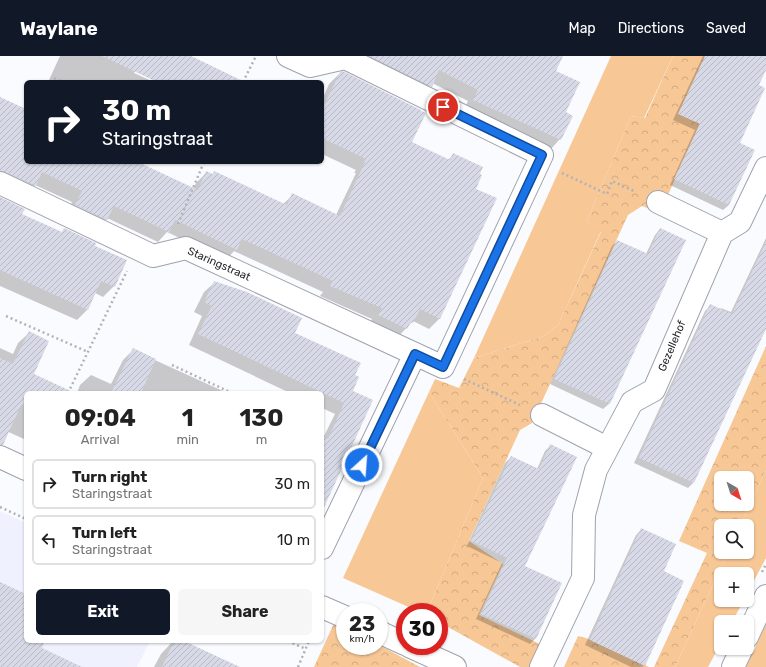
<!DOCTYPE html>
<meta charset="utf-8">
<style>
body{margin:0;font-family:Rubik,sans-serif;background:#f6f6f6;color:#222;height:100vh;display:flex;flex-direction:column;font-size:15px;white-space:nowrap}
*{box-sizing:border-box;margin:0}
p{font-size:13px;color:#767676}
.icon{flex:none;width:22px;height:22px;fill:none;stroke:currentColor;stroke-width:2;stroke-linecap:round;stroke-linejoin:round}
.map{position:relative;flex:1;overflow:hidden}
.sheet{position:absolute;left:24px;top:335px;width:300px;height:252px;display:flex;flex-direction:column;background:#fff;border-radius:6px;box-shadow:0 1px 3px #0004}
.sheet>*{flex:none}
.top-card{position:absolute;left:24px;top:24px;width:300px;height:84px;border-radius:6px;box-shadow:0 1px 3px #0004;background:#111827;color:#fff;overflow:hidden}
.needle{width:26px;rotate:141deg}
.tools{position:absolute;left:714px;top:415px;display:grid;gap:8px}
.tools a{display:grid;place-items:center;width:40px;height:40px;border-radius:6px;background:#fff;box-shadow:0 1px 3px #0004;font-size:20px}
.speed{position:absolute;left:336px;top:547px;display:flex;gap:8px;font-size:20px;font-weight:700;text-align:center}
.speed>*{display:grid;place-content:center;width:52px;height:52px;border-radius:50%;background:#fff;box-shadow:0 1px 3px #0004;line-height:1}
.speed small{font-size:10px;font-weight:400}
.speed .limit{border:6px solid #d22;background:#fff;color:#111}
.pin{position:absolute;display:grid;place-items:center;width:34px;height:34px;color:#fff;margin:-17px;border:2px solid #fff;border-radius:50%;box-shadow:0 1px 4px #0007}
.me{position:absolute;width:44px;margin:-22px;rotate:26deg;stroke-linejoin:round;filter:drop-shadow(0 0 3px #0008)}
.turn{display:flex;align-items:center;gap:14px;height:84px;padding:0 12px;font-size:18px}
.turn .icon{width:52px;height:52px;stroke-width:2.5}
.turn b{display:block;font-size:28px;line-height:34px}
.eta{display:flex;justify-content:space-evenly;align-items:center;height:68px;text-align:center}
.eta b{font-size:24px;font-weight:700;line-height:28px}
.action{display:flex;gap:8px;margin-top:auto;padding:8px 12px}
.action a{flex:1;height:46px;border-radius:6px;background:#111827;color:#fff;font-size:16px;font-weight:700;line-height:46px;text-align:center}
.action a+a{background:#f6f6f6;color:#222}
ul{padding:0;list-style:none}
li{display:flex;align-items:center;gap:12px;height:50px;margin:0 8px 6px;padding:0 4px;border:2px solid #e0e0e0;border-radius:6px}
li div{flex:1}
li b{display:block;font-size:15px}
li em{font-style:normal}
header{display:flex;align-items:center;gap:24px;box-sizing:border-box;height:56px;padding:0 20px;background:#111827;color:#fff}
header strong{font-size:19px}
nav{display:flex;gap:22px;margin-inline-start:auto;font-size:14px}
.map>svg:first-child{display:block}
.built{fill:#eff1fe}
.grass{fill:#f7c795}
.forest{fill:url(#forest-crowns);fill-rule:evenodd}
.shadow{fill:#0003}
.building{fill:url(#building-hatch)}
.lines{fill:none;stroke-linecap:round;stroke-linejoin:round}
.minor-casing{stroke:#a0a2ae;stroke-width:24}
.path{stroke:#b1b2b6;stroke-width:2.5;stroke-dasharray:2 3;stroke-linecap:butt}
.minor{stroke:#fff;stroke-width:22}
.route-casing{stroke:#114b97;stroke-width:10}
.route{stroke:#1a73e8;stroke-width:7}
.labels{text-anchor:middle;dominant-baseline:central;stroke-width:4;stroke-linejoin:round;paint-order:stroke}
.street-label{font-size:11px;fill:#26272c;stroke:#fff}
</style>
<header>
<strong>Waylane</strong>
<nav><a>Map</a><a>Directions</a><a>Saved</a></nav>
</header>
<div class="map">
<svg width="766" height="611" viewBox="0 0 766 611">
<defs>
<pattern id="forest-crowns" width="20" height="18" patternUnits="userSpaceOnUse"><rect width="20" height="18" fill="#f7c795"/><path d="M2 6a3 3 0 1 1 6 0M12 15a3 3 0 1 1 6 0" fill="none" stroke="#d4ab81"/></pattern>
<pattern id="building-hatch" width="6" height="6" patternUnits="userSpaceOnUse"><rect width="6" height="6" fill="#d7d9e6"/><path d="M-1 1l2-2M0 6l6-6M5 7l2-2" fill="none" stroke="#b8bac5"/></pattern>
</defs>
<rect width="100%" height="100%" fill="#fafbfe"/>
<path class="built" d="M0 455 26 467V585H150L137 611H0Z"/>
<path class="grass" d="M611 0H673L644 62 631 60 587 165 601 175 558 269 544 280 474 302Z
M429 336 483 422 427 556H420L343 522Z
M766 414V502L747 538V518H721V544H744L732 566H721V587L708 611H675L728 496H747V470H740Z
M766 568V611H746Z"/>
<path class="forest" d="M673 0H713L700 67 660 157 642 150 628 159 532 367 520 374 469 485 503 508 479 559 542 589 533 611H520L439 566V556H427L483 422 429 336 435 323 459 332 474 302 544 280 558 269 601 176 587 165 631 60 645 62Z
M766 290V414L740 470H721V496H728L675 611H654L707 497 679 485ZM721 422H747V448H721Z
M335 565 345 571V590L379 589 420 611H314Z
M578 580 586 582 649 611H564Z"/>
<path class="shadow" d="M60 0H188L238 26H159L135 15 134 17 154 26H48Z
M288 0H551L565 57 560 83 550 94 463 55 468 45 432 27 420 41 339 1Z
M703 0H766V11L758 29 739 88 729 149 723 154 670 129 695 74 673 64Z
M340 17 411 87 448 104 454 98 474 133 439 263 429 273 413 265 396 283 368 270 372 263 320 240 323 236 234 195 226 204 167 176 158 186 107 162 96 174 65 160 72 146 35 129 24 140 0 129V42L26 54V106H136L193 133 196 127 206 117 212 119 215 116 283 148 293 139 336 159 356 117H354L356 114 322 98V44L329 28Z
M0 142 21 159 61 177 65 173 93 190 114 230 103 241 95 237 88 253 77 264 0 230Z
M660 173 685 185 609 348 603 353 550 328 612 190 617 185 646 198 655 179Z
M766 182V271L693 427 688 432 634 407 705 255 711 249 719 254 721 252 731 256Z
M215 226 294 277 354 320 351 335 322 452V381L323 382 335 358 322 352V337H290L189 289 202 260 194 256 204 236Z
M29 277 33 319 73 337H26V384L0 372V292L13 298 18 287Z
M133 294 225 336V337H77L80 329 91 319 111 328 123 304Z
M550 390 524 511 561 528 535 583 530 588 476 563 502 507 467 490 505 407 511 401 537 413 545 395Z
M642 473 662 516 644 609 642 611H631L585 589 636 479Z
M173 585H182L238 611H154L161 598Z"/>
<path class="building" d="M102 0H191L245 26H157Z
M369 0H563L556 15 580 26 566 56 573 60 561 84 473 44 478 34 439 14 432 31Z
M705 0H766V14L759 29 765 32 740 87 755 94 729 149 674 123 700 68 678 58Z
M343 15 421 54V55L426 57 412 86 450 104 453 97 483 111 480 118 482 119 476 133 497 142 440 263 420 253 413 267 411 266 407 273 378 259 382 252 330 230 333 225 242 183 237 194 175 164 169 176 114 150 107 164 75 149 82 135 42 116 36 130 5 116 0 115V41L26 53V106H138L198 134 206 115 213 118 214 115 287 149 292 137 340 160 365 106H364L366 103 322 82V54L340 16Z
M0 141 25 153 22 158 62 176 64 172 96 187 95 190 127 204 115 231 101 225 88 254 0 214Z
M660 172 686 184 610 348 554 323 617 184 648 198Z
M766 186V273L694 427 639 402 710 248 732 258Z
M214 225 247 236 302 262 295 277 361 307 355 319 359 321 353 335 373 344 322 456V380L328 383 344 347 198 278 212 250 204 246Z
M29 275 49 285 34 318 75 337H26V351L21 349 3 389H0V302L13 308Z
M133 292 156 303 141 337H111Z
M550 388 577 401 525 510 562 527 536 583 481 558 507 502 471 485 511 400 539 413Z
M641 472 676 488 664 515 684 525 645 610 590 584Z
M0 526 26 538V585H45L42 592 82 611H0Z
M174 585H184L240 611H162Z"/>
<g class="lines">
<defs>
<path id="minor" d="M288 0 310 10 345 2 542 99 443 311 415 298 322 492
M0 127 153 200 186 192 415 298
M658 146 722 177
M542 359 607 392
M0 401 26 413
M322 551 345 561
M379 576 405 588
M747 581 766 540
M409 590 455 611
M541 611 583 522 584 459 596 414 632 346 654 334 722 177 740 166 766 112
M733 611 742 592"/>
</defs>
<use href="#minor" class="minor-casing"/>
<path class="path" d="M54 22 62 26
M243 26 256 0
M562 117 607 138 612 125 636 136
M178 168 204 106
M6 260 88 296
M172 309 232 337
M464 323 520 349
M68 337 127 215
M0 451 26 463
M762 516 766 508
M288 585 306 593
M298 611 309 585"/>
<use href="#minor" class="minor"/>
</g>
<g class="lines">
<defs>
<path id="route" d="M362 409 415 298 443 311 542 99 443 51"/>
</defs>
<use href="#route" class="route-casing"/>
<use href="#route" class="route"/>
</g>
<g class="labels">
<g class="street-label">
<text transform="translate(219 208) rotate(24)">Staringstraat</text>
<text transform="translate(672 290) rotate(-67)">Gezellehof</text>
</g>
</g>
</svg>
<div class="tools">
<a><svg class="needle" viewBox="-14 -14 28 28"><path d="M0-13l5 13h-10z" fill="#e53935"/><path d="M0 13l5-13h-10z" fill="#767676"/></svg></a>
<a><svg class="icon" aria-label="search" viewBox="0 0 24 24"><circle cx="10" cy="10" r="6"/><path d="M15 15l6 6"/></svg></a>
<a>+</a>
<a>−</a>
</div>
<div class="speed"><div>23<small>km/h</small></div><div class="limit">30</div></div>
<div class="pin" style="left:443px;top:51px;background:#d93025"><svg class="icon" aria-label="arrive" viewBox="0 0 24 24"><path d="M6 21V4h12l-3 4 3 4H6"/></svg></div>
<svg class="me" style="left:362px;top:409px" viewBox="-20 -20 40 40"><circle r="17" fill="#1a73e8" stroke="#fff" stroke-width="3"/><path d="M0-11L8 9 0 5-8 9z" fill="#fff"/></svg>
<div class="top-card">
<div class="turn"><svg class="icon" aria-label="right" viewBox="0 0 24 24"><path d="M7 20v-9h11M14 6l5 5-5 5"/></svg><div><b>30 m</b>Staringstraat</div></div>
</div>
<section class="sheet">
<div class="eta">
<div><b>09:04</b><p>Arrival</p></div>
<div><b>1</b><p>min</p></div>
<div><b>130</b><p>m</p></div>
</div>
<ul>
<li><svg class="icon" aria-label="right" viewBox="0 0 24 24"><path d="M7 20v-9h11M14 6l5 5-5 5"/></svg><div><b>Turn right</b><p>Staringstraat</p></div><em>30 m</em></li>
<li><svg class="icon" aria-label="left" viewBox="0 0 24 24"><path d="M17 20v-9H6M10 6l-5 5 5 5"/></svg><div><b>Turn left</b><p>Staringstraat</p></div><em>10 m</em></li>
</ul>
<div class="action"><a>Exit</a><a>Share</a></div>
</section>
</div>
